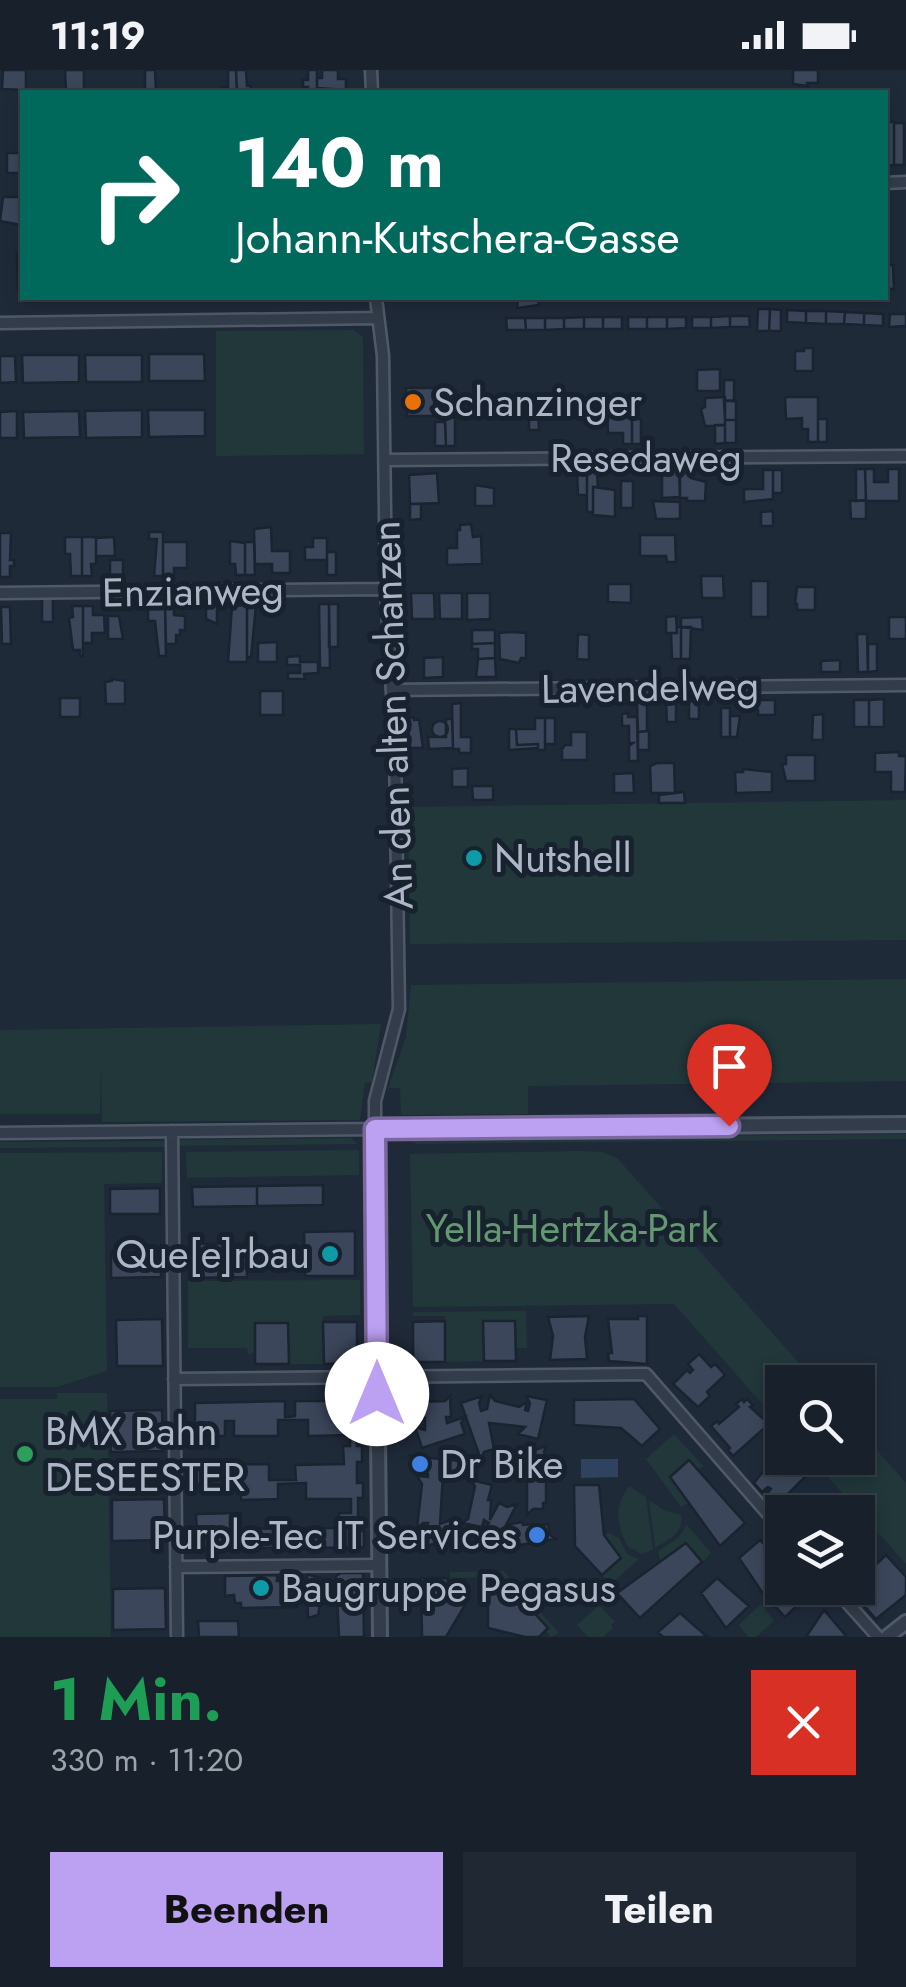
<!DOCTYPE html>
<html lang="de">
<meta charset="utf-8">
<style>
body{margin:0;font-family:Jost,sans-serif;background:#202833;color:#f1f3f6;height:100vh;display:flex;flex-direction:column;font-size:38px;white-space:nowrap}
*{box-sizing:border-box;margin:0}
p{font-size:32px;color:#9ea3a9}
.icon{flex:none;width:55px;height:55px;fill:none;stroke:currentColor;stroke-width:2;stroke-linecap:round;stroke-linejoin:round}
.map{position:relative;height:1567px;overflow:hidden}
.drawer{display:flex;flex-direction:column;background:#17202b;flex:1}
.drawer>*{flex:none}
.hud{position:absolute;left:20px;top:20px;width:868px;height:210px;border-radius:0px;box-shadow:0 5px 15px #0003,0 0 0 2px #363e47;background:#00695c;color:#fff;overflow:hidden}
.tools{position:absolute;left:765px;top:1295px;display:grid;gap:20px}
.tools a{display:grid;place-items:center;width:110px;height:110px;border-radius:0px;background:#17202b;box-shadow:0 5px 15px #0003,0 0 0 2px #363e47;font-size:50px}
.pin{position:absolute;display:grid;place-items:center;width:85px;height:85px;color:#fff;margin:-102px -42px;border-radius:50% 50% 50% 0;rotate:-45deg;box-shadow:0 0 10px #0007}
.pin .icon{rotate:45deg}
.me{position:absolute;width:110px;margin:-55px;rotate:0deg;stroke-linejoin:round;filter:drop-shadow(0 0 8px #0008)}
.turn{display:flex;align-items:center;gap:35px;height:210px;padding:0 50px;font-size:45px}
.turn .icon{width:130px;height:130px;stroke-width:2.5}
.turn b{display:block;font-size:70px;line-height:85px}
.round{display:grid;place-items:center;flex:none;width:105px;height:105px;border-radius:0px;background:#202833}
.overview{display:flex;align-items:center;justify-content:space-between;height:170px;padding:0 50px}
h1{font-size:60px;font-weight:700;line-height:75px;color:#1e9e55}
.cta{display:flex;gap:20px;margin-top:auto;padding:20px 50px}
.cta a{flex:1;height:115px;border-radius:0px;background:#bca0f2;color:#111;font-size:40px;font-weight:700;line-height:115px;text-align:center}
.cta a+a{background:#202833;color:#f1f3f6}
.status{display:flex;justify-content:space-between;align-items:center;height:70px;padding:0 50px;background:#17202b;direction:ltr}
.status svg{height:28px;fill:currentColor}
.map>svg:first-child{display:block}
.green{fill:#21373a}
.water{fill:#2f4260}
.building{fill:#3b465a;stroke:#1a2330;stroke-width:2.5}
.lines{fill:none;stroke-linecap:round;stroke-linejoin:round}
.minor-casing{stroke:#505967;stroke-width:15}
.tertiary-casing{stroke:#505967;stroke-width:18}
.minor{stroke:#333c4a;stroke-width:10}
.tertiary{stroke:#333c4a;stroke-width:12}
.route-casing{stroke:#7a689d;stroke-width:25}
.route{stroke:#bca0f2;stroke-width:18}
.food-dot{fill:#e8710a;stroke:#18212e;stroke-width:4}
.culture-dot{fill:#0f9aa8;stroke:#18212e;stroke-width:4}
.leisure-dot{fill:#2e9e5b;stroke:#18212e;stroke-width:4}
.shop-dot{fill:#3f7fe0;stroke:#18212e;stroke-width:4}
.labels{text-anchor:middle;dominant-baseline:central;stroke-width:10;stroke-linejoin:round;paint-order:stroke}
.poi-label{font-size:40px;fill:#adb6c6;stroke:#18212e;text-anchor:start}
.street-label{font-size:40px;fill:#adb6c6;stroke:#18212e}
.park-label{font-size:40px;fill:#639871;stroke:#18212e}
</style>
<div class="status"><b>11:19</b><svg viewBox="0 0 49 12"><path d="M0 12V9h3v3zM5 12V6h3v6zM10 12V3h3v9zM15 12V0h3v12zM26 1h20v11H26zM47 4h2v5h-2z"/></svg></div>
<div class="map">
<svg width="906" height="1567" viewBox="0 0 906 1567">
<rect width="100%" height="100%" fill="#1f2a39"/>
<path class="green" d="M354 260 363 267 364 384 216 386V261Z
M906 730V870L410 874 408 737Z
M906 909V1011L528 1016V1044L401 1045 400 1018H388L406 967 411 915Z
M381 954 372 1012 365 1013 360 1050 102 1052 101 996 100 1044H0V960Z
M906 1064V1069L417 1074 410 1071 415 1068Z
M351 1068 357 1074 174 1076V1070Z
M169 1071V1077L0 1078V1072Z
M359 1080V1105L187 1108 186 1082Z
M583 1081 603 1082 618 1089 816 1312H782V1356L674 1234 413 1237 410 1084Z
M162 1082V1113L104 1114 107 1301 57 1317H0V1083Z
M360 1210V1245L323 1246 324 1294H289L288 1253H255V1283L248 1284 247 1278H188V1211Z
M526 1241 527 1278H516L515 1251H484V1291L445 1292V1246H413V1242Z
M57 1323H107L111 1567H0V1329H57Z
M858 1359 906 1413V1494L811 1388H858Z
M674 1364 703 1396 698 1400 670 1407 689 1433 681 1437 646 1389Z
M629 1416 646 1427 653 1480 642 1484 627 1476C617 1453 613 1438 629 1416Z
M649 1430 664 1440 681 1445C684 1463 669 1469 655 1478Z
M687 1455 711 1483 702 1492 686 1473 660 1491 658 1481 678 1468Z
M609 1463 619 1468 627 1484 639 1489 610 1515 602 1505 620 1488 604 1465Z
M504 1501 559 1563 551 1567 546 1561 548 1558 501 1507 450 1508V1502Z
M761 1534 774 1551 756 1567H748L739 1555Z
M599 1535 615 1552 611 1555 613 1558 603 1567H588L577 1555Z"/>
<path class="water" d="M581 1389H618V1407L581 1408Z"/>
<path class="building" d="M3 0H26V20L2 19Z
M65 0H84V22H66Z
M145 0H155L156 22H145Z
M228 0H236L237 22H222V17H228Z
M236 0H246L247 16H251V22H237Z
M308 0H317V22H308V17H303V10H308Z
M322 0H338V9H346V20L317 18V8H322Z
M793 0H818V13H807L808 16 793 14Z
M885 52H894V95L885 96Z
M894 53H904V95H894Z
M7 83H22V103H7Z
M3 127H22L21 155 0 151Z
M22 178V225L18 220 17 183Z
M885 195H893L894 220 885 217Z
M518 228H538L539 235 517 238Z
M758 239H770L769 261H757Z
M770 239 781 240V261H769Z
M787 240 806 241V253L787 252Z
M806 241H826V254L806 253Z
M826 241 845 242 844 254H826Z
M845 242 864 243V255L844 254Z
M864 243 883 244V256L864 255Z
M890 244H906V256L889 257Z
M730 246V257L711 258V247Z
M730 246H749L750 257H730Z
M584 247V259H564V248Z
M584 247H603V259H584Z
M603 247H622V259H603Z
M628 247H647V259H628Z
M647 247H667V259H647Z
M667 247H686V258L667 259Z
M692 247H711V258H692Z
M506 248H525L526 260H507Z
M525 248H545V260H526Z
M545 248H564V259L545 260Z
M804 278H813V301H795V281H804Z
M149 284H204L205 311H149Z
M22 285H79V312L23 313Z
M85 285H142V312H86Z
M0 286H15L16 312 0 313Z
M720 299V321H697V300Z
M724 310H734V331H724Z
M406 318H436L433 346H407Z
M454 325H458V344L445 339V329H454Z
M725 327V355L705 356 701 339 705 337V328Z
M785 327H818V372H808V359H802V348L786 349Z
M736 330V350H725L724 331Z
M529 335H538L539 360H529Z
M607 338H632V374H623V363H608Z
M142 340V367L86 368 85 341Z
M148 340H205V366L149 367Z
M17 341V368H0V342Z
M79 341 80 367 24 368 23 342Z
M445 347 455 348V376H446Z
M632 349H641V374H632Z
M818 349H827V372H818Z
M725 350H736V373H725Z
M435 352H445L446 376H435Z
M715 355H725V373L715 374Z
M856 399H865L866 430 856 431Z
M865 399H874V412H888V399H899V431H866Z
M662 400 680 401V427L662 428Z
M679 400H691V408L706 412 705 431H687V428H680Z
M763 400H773V429L744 432V419H763Z
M773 400H782V423H773Z
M577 402H587V425H578Z
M587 402H597L598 417H593V442H587Z
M437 403 439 433 410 434 409 405Z
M621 411H633V438H621Z
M475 415 494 418V436H475Z
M593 417 615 420V447L593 445Z
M866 430V449H851L850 431Z
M653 431 680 432V449H656Z
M410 434H421V449L410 450Z
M773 441V456H761V442Z
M471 454 473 467 481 466 482 494 447 495V478H457V460H460V455Z
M271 457 272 481H290V503H272V494H255L254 459Z
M149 462H163V506H154L157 469H149Z
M0 463H11L10 490H14V496H10V507H0Z
M640 465H675L676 492H667L666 486H640Z
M65 467H82V506H71L70 484H65Z
M82 467H96V494H91L92 506H82Z
M114 467 115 486H96V468Z
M313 468H327V490H305V477H313Z
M230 471 245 473V505H236L235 494H230Z
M163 472H187V498H174V506H163Z
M245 472H254L255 505H245Z
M327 482H336V505H327Z
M110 490H123V507H110Z
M701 506H723L724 528H702Z
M751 511H768V547H751Z
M608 514H631V533L608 532Z
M797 517H815V540H797V534H795Z
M411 523H434L435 549H412Z
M439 523H462V549H440Z
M467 523H490V549L467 550Z
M42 528H53V552H42Z
M319 534H329L330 598H320Z
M329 534H338V577H329Z
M174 535V545L185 546V560H180V565H176V574H166L165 536Z
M206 535H217V554L206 549Z
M247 535V592H228L232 536Z
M247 535H256L251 587H247Z
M72 536H83V586H80V580H73L69 548 73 547Z
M83 536H93V545H104L105 563H92V573H83Z
M148 536H165L166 586H159L155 551H148Z
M1 537H10L11 574H2Z
M108 546H119L123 569H108Z
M676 546 677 563H666V547Z
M702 547 703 560 681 557V548Z
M889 547H906V569H889Z
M677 557H681V589H672L671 563H677Z
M681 557H691L690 589H681Z
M472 560H495V573L472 574Z
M511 562 526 563V588H521L519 593 500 589 499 563Z
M578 564 589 565V590L577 589Z
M857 564H867L868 602H858Z
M277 572V592H258V573Z
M495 573V588L478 589V579H472V574Z
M868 574H877V601L868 602Z
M300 586V592H318V603L304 604 305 609H288V603H300V595H287V587Z
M443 587V607L424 608V588Z
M495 588 496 607H476L478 589Z
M840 590V602H821V591Z
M112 609 125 611V634H106L105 612 112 611Z
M260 621H283V645H260Z
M60 628H80V647H60Z
M884 629V657H869V630Z
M752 630H775V645H758V640H752Z
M854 630H869V657H854Z
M647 631V661L638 662 637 632Z
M689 631H699V649H689Z
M676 632V652H667L666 633Z
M461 633V667H471V683H459V679H453L452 634Z
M721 638H730V667H721Z
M628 643V647H637L638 691H629V676L633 673H629V656H622V644Z
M823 644V670H812L813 645Z
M730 646H740L737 667H730Z
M413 647 414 650 419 649 423 678H408L409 648Z
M535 648H545V680H538V674L517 675 516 659H535Z
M545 648H555V674H545Z
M446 649H452L453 678 429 679 428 667H446Z
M432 659a8 8 0 1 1 16 0a8 8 0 1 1-16 0Z
M509 659H516L517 675 538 674V678L509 680Z
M649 661V680H638V662Z
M571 662H587V690H562V679L565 675H571Z
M899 682V686H906L905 722H891V702H875V683Z
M786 685H815V711H786L782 694H786Z
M657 693H674L675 723H651L650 696Z
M468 698V717H452V699Z
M743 699 772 702V722L736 723 735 702H743Z
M633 703 634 723H614V704Z
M472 716H493V730H473Z
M684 722 685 733H659V725Z
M323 1115V1135L257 1136V1116Z
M257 1116V1136L193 1137 192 1117Z
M160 1118V1144H110V1119Z
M355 1161V1206H305L304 1162Z
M246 1173 247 1207 190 1208 189 1174Z
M111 1182H161V1207L111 1208Z
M589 1246 585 1267 587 1289 550 1290 553 1266 548 1247Z
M638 1246H647V1294L609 1291 608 1283H612L608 1249H638Z
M162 1249 163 1296H117L116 1250Z
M445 1251V1292H413V1252Z
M483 1251H515L516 1291H484Z
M323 1252H357V1293L324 1294Z
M255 1253H288L289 1294H255Z
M699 1284 711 1297 715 1294 725 1305 707 1322 710 1326 698 1337 673 1314 687 1300 690 1303 693 1300 688 1294Z
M490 1325 495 1331 519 1337 527 1332 525 1340 528 1341 530 1333 526 1326 547 1330 538 1369 518 1364 525 1357 489 1353 494 1379 484 1382 481 1390 461 1333 482 1326 479 1333 481 1341 487 1339Z
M450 1326 451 1347H446L447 1353 465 1347 461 1353 465 1364 422 1378 415 1357 425 1360V1348H410L416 1343V1332L445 1331Z
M634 1329 660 1359 642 1376 621 1358 574 1355V1330Z
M742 1329 744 1332 747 1329 753 1335 750 1337 769 1354 733 1386 728 1380 730 1378 711 1356 717 1351 719 1354 739 1337 736 1334Z
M285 1331V1347L295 1346V1331H361L362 1346H356L357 1376H362V1392H357V1413H363V1428H358V1461H364V1477L314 1478V1462H306V1477L261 1478V1462H253V1478H192L191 1463H197L196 1444 241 1443V1459L339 1458V1443H351V1429H306V1413L278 1414V1429L241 1430V1414H191V1395L269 1394V1410H296L295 1395 344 1394 343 1376H350V1365L308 1366V1350H278V1366H234V1351H225V1366H195V1333Z
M162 1340 163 1381 111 1382 110 1341Z
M546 1376 544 1382 547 1392 536 1397 546 1399V1433H543V1439H533L527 1445V1411L520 1405 527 1404 525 1401 510 1406 504 1386 510 1389Z
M411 1386 460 1391 458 1401 463 1408 443 1405 440 1454 456 1448 465 1470 456 1465 418 1480 421 1474 417 1463 427 1459 428 1453H423L417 1458 422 1414 417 1406 428 1407V1404L416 1402 417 1393Z
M784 1388H796L811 1401 775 1437 765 1425 771 1419 768 1417 762 1422 754 1413 766 1398Z
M689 1390 745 1453 720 1476 670 1407Z
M471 1410 492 1415 488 1430H491L490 1450 499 1433 507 1437 517 1434 506 1455 522 1452 523 1455 534 1454V1456L548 1454 550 1465 556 1469 514 1476 510 1483 504 1460 494 1477 476 1467 482 1465 489 1453 484 1450 482 1457 462 1453 468 1449 475 1416Z
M574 1415H599L604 1465 621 1488 602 1505 575 1476Z
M164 1429 165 1470 112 1471V1430Z
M760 1470 782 1494V1518H799L806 1527 785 1547 762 1522 739 1488Z
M686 1473 702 1492 640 1548 617 1523Z
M886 1485 906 1507V1525L876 1549 849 1519 858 1518V1511Z
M341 1503H363L364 1567H339L336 1506Z
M307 1504 325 1510 318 1545 308 1548Z
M277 1505V1511H296L297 1537 241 1538V1533H235L234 1525 225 1526V1506Z
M488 1507H501L548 1558 539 1567H525L488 1558Z
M421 1508H446L465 1535 446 1567H422Z
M717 1508 749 1536 726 1558 701 1523Z
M165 1518 166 1559 113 1560V1519Z
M824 1540 847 1567H806Z
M680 1543 705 1565 708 1567H663L658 1562Z
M198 1551H238L239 1567H199Z"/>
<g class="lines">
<defs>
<path id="minor" d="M371 0 372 22
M885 113 906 112
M0 253 377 248
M385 390 906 386
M0 523 386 519
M393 620 906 615
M172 1061 177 1567
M0 1063 375 1059V1031L399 939 395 675 386 519 383 286 376 228
M174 1309 646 1304 782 1460
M176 1497 378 1495
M834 1518 878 1567"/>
<path id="tertiary" d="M380 1567 375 1059 906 1054
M887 1567 906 1552"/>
</defs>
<use href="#minor" class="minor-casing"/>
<use href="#tertiary" class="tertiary-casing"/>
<use href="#minor" class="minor"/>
<use href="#tertiary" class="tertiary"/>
</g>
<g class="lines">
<defs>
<path id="route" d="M377 1324 375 1059 729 1056"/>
</defs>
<use href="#route" class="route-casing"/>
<use href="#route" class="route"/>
</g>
<circle class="food-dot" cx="413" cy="332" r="10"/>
<g class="culture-dot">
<circle cx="474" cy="788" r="10"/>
<circle cx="330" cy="1184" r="10"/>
<circle cx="261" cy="1518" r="10"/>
</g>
<circle class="leisure-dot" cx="25" cy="1384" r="10"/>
<g class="shop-dot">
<circle cx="420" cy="1394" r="10"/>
<circle cx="537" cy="1465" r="10"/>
</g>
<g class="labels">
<g class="poi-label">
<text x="433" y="332">Schanzinger</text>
<text x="494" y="788">Nutshell</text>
<text x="310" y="1184" text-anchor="end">Que[e]rbau</text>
<text x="45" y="1361">BMX Bahn<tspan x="45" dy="46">DESEESTER</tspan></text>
<text x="440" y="1394">Dr Bike</text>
<text x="517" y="1465" text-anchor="end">Purple-Tec IT Services</text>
<text x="281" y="1518">Baugruppe Pegasus</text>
</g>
<g class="street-label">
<text x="646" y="388">Resedaweg</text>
<text transform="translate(193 521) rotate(-1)">Enzianweg</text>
<text transform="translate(650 617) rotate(-1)">Lavendelweg</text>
<text transform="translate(392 645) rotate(-92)">An den alten Schanzen</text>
</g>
<g class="park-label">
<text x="572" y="1158">Yella-Hertzka-Park</text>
</g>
</g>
</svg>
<div class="tools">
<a><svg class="icon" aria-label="search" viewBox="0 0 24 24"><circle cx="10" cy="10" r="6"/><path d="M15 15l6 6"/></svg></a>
<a><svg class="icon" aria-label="layers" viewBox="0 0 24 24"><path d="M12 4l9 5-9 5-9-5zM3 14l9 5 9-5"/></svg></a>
</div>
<div class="pin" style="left:729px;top:1056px;background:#d93025"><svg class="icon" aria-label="arrive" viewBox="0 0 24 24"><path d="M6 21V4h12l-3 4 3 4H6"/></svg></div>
<svg class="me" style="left:377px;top:1324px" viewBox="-20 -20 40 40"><circle r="19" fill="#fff"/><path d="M0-13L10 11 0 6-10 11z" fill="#bca0f2"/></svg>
<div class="hud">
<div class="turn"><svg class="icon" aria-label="right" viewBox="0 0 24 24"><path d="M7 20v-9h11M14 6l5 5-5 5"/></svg><div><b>140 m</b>Johann-Kutschera-Gasse</div></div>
</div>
</div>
<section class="drawer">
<div class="overview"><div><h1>1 Min.</h1><p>330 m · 11:20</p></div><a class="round" style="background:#d93025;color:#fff"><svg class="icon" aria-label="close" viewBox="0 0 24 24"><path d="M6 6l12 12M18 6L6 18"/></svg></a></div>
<div class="cta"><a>Beenden</a><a>Teilen</a></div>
</section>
